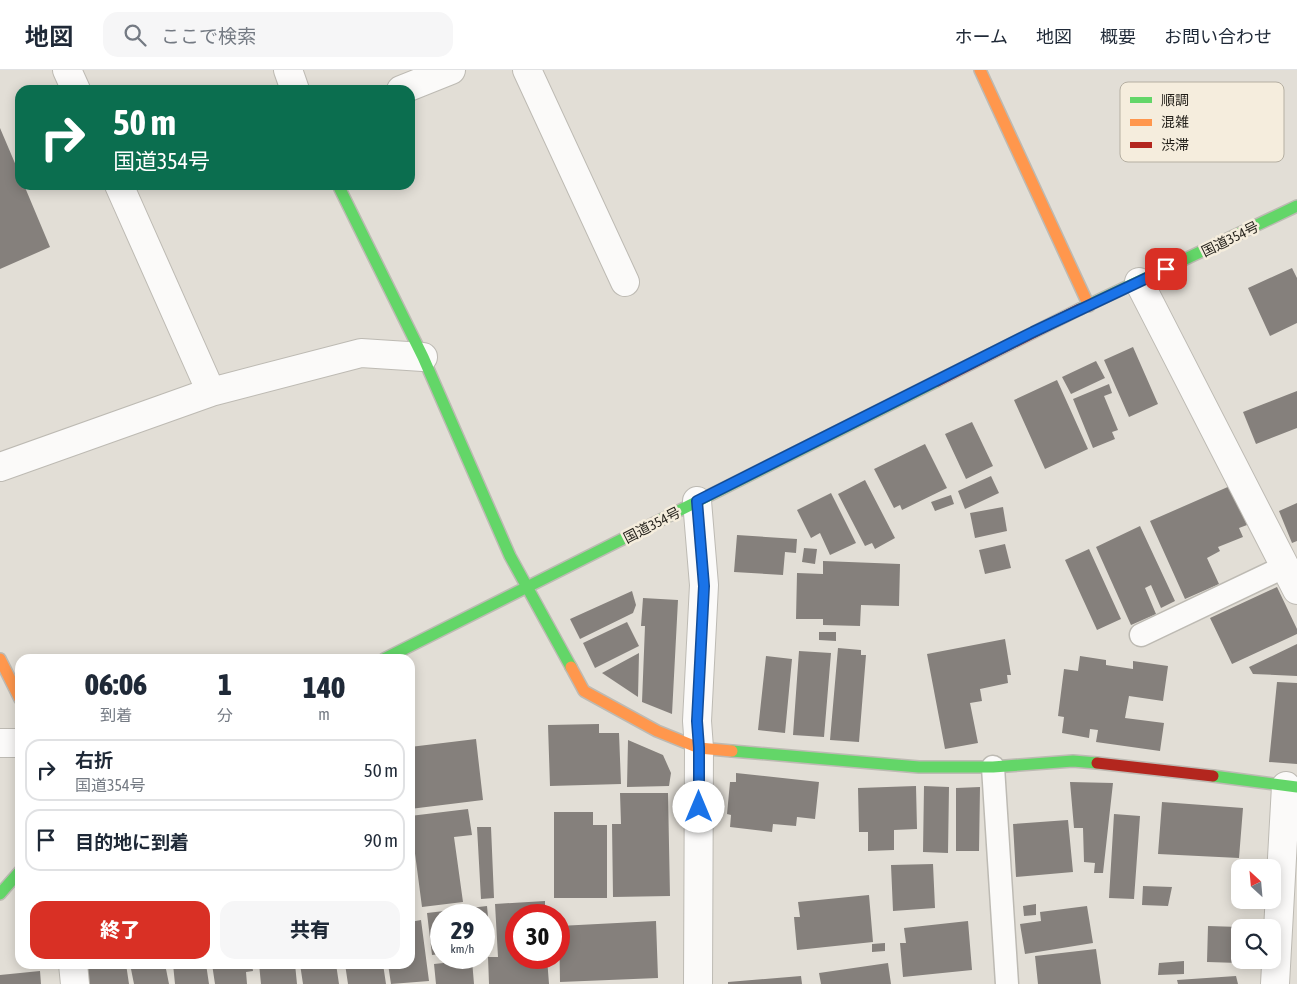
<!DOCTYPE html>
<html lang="ja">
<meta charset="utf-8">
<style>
body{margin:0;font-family:"Asap Condensed","Noto Sans JP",sans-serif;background:#f6f6f7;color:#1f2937;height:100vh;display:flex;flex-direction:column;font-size:19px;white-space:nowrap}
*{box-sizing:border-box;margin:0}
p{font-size:16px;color:#747a83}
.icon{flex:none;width:28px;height:28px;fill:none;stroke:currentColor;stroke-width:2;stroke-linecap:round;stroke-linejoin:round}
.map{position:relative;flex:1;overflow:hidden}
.panel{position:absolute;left:15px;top:584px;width:400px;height:315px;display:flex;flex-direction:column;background:#fff;border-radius:15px;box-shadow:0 2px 12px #0003}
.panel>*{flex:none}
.banner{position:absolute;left:15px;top:15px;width:400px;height:105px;border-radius:15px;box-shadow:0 2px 12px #0003;background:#0b6e4f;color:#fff;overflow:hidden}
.needle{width:32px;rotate:334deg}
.tools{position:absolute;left:1231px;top:789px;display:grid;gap:10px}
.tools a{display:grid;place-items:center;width:50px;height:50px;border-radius:10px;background:#fff;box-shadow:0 2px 12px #0003;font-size:25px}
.speed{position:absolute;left:430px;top:834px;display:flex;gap:10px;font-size:25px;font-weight:700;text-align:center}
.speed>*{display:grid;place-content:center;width:65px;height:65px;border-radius:50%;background:#fff;box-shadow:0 2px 12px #0003;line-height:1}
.speed small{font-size:12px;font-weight:400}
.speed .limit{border:8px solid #d22;background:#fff;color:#111}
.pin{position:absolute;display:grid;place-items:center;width:42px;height:42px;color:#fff;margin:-21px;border-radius:10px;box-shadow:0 2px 8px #0006}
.me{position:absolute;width:55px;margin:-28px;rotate:0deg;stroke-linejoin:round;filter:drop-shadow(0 0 4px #0008)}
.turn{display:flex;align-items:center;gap:18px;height:105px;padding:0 15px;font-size:22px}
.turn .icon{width:65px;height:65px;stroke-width:2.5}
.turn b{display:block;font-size:35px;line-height:42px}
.eta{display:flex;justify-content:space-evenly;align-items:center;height:85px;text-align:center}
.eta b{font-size:30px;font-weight:800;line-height:35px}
.button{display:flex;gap:10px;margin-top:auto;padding:10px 15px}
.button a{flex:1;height:58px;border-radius:15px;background:#d93025;color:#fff;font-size:20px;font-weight:800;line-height:58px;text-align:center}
.button a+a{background:#f6f6f7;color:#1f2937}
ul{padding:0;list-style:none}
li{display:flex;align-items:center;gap:15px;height:62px;margin:0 10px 8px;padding:0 5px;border:2px solid #e0e1e3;border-radius:15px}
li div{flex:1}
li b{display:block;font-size:19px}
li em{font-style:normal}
header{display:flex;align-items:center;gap:30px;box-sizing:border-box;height:70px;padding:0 25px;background:#fff;border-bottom:1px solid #e0e1e3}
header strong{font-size:24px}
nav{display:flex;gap:28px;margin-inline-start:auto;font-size:18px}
.search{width:350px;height:45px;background:#f6f6f7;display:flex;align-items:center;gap:12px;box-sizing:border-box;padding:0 18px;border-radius:15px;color:#747a83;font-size:19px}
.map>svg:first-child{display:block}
.building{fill:#85807c}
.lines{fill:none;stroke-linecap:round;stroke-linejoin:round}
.lane-casing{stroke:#bdbab3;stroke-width:25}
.street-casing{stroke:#bdbab3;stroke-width:30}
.fast-casing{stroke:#bdbab3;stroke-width:14}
.slow-casing{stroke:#bdbab3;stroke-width:14}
.jam-casing{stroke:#bdbab3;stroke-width:14}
.lane{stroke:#fbfaf9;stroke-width:22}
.street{stroke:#fbfaf9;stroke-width:28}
.fast{stroke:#63d668;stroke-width:11}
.slow{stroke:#ff974d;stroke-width:11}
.jam{stroke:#b3261e;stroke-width:11}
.route-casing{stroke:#114b97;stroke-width:12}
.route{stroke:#1a73e8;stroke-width:9}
.labels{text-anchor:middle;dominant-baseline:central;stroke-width:5;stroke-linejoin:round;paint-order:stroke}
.street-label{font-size:14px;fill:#211e18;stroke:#f5eddd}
.key{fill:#f5eddd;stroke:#b5afa2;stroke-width:1}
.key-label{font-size:14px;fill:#211e18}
</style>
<header>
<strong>地図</strong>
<div class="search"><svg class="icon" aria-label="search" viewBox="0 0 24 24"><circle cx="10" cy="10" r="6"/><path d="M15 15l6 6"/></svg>ここで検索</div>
<nav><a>ホーム</a><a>地図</a><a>概要</a><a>お問い合わせ</a></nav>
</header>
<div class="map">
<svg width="1297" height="914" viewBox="0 0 1297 914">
<rect width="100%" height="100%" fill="#e2ded6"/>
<path class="building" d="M0 58 20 105V115H24L50 177 0 199Z
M1292 198 1297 208V253L1270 266 1248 218Z
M1133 277 1158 334 1129 347 1104 290Z
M1096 291 1105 308 1071 324 1062 307Z
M1057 310 1088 379 1045 399 1014 330Z
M1109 314 1112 323 1104 326 1118 360 1112 362 1115 369 1093 378 1073 329Z
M1297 321V358L1256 374 1243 342Z
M972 352 993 396 966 409 945 364Z
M925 374 947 418 902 440 900 435 894 438 874 399Z
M991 406 999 423 965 439 958 421Z
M865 410 895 468 875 479 872 473 865 476 838 424Z
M1230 416 1247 455 1239 458 1243 467 1218 477 1220 481 1207 488 1219 514 1185 529 1150 451Z
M831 423 856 473 830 485 820 463 811 468 797 440Z
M951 425 954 434 935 441 931 432Z
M1297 433V471L1292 473 1279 441Z
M1003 437 1007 461 975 468 970 443Z
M1140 456 1175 531 1161 538 1151 515 1145 518 1156 544 1131 555 1096 477Z
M737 465 797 469 796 483 785 482 783 505 734 502Z
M1005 474 1011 498 985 504 979 480Z
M804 478 817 479 815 494 802 492Z
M1089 479 1121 549 1097 560 1065 490Z
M823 491 900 494 899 536 861 535 860 556 823 555V549H796L797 503 823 504Z
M1277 517 1297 559V564L1232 594 1210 548Z
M632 521 636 535 633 543 580 569 570 549Z
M643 528 678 530 672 644 642 632 645 556H641Z
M627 552 639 576 595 598 583 573Z
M819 562H836V571L819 570Z
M1005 569 1011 605H1007L1008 613 980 619 982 631 970 633 978 673 945 679 927 584Z
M1297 574V606L1253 604 1249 597Z
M838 578 861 580V585H866L859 672 830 670Z
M799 581 831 583 824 667 793 665Z
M639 583 638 627 602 603Z
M766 586 792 589 785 663 758 660Z
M1080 586 1106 590V595L1133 599V591L1168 596 1163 631 1129 626 1125 648 1164 653 1160 681 1096 672 1098 660 1090 659 1089 668 1062 663 1064 647 1058 646 1064 599 1078 601Z
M1277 612 1297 613V694L1269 692Z
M599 654V663H619L621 714 550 716 548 655Z
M476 669 483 730 410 739V677Z
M628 670 663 685 671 703 669 716 627 717Z
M736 703 819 712 815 749 797 747 796 756 773 754 772 762 730 757 731 745 727 744 730 712H736Z
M1070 712 1113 713 1103 803H1094L1095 793 1084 792 1083 758H1074Z
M916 716 917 759 894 760V780L868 781V762H859L858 718Z
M924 716 949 717 948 783 923 782Z
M980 717 979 781H956V718Z
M620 723H668L670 826 613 827 612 754H621Z
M1162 732 1243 738 1239 788 1158 784Z
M468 739 472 765 454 767 463 832 422 837 414 776H410V746Z
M554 742H593V755H607V828H554Z
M1114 744 1140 746 1134 829 1109 828Z
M1068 750 1073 802 1016 807 1013 754Z
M477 757H491L494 828 481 829Z
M933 794 935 838 893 841 891 795Z
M1143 816 1172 817 1168 836 1142 835Z
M869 825 873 872 797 880 794 847H800L798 832Z
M545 831V845H516V888H547L549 914H489L488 887H498L495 834Z
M1036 834V845L1024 846 1023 836Z
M487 836 491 879 484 880V845H441V884L432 885 427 843Z
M1087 836 1093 873 1025 884 1020 854 1041 851 1040 842Z
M421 850 429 911 391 914 388 894H410V852Z
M656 851 658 908 560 912 559 856Z
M968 851 972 900 903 907 900 873H906L904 858Z
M1208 856 1240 857 1239 893 1207 892Z
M885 873V881L872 882V874Z
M1096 879 1101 914H1038L1035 886Z
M472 890 474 914H436L434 894Z
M1184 891V904L1158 905 1159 893Z
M888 893 891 914H821L819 903Z
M93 894H126L129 914H89L87 896Z
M130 894H165L169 914H134Z
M173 894H206L209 914H175Z
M212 894H252L253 901 246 902 247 914H215Z
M259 894H295L297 914H261Z
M300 894H336L339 914H303Z
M345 894H383L386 914H348Z
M40 901 41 914H0V905Z
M801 906 802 914H728V912Z
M1236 906 1238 914H1178L1177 910Z"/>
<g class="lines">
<defs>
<path id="lane" d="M1141 565 1286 496
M993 697 1007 914"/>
<path id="street" d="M67 0 76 20
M288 0 295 20
M527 0 625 212
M401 20 451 0
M119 115 211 322
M1139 212 1297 520
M0 397 211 322 361 283 423 287
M697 431 704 515 697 651 699 678 698 914
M0 673H20
M73 894 75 914
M1275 914 1286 716"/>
<path id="fast" d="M338 115 423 287 510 486 571 597
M1080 239 1297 136
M384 589 937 311
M732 681 919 697H993L1073 691 1097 693
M1213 706 1297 717
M0 824 20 801"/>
<path id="slow" d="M980 0 1089 236
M0 589 20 629
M571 597 584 621 657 661 699 678 732 681"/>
<path id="jam" d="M937 311 1080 239
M1097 693 1213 706"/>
</defs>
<use href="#lane" class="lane-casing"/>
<use href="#street" class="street-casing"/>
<use href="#fast" class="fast-casing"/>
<use href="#slow" class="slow-casing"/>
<use href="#jam" class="jam-casing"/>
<use href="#lane" class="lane"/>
<use href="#street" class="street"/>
<use href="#fast" class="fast"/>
<use href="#slow" class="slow"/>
<use href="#jam" class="jam"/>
</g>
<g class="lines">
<defs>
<path id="route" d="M699 737V678L697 651 704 516 697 431 1033 262 1166 199"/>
</defs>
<use href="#route" class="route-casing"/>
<use href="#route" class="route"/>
</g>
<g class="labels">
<g class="street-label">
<text transform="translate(1230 169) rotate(-26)">国道354号</text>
<text transform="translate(652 455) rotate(-27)">国道354号</text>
</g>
</g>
<rect x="1120" y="12" width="164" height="80" rx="8" class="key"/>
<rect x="1130" y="27" width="22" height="6" fill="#63d668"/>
<rect x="1130" y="49" width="22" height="7" fill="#ff974d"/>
<rect x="1130" y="72" width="22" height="6" fill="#b3261e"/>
<g class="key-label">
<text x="1161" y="35">順調</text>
<text x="1161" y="57">混雑</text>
<text x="1161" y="80">渋滞</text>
</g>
</svg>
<div class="tools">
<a><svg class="needle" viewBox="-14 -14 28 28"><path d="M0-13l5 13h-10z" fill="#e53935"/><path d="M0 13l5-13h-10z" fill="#747a83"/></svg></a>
<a><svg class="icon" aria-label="search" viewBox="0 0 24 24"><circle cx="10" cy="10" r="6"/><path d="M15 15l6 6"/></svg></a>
</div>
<div class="speed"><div>29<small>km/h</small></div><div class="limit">30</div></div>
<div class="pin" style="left:1166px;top:199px;background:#d93025"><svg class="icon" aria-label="arrive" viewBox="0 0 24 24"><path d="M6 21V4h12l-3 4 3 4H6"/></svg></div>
<svg class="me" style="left:699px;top:737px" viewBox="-20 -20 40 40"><circle r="19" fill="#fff"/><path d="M0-13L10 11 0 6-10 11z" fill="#1a73e8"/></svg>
<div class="banner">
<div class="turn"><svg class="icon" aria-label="right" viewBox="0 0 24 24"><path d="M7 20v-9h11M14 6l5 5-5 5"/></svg><div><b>50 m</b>国道354号</div></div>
</div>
<section class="panel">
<div class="eta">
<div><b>06:06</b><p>到着</p></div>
<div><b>1</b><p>分</p></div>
<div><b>140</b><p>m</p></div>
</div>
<ul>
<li><svg class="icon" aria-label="right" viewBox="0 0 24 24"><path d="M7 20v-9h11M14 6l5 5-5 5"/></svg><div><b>右折</b><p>国道354号</p></div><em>50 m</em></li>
<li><svg class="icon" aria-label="arrive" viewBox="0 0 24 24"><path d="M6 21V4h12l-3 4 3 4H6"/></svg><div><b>目的地に到着</b></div><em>90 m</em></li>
</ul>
<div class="button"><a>終了</a><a>共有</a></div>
</section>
</div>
